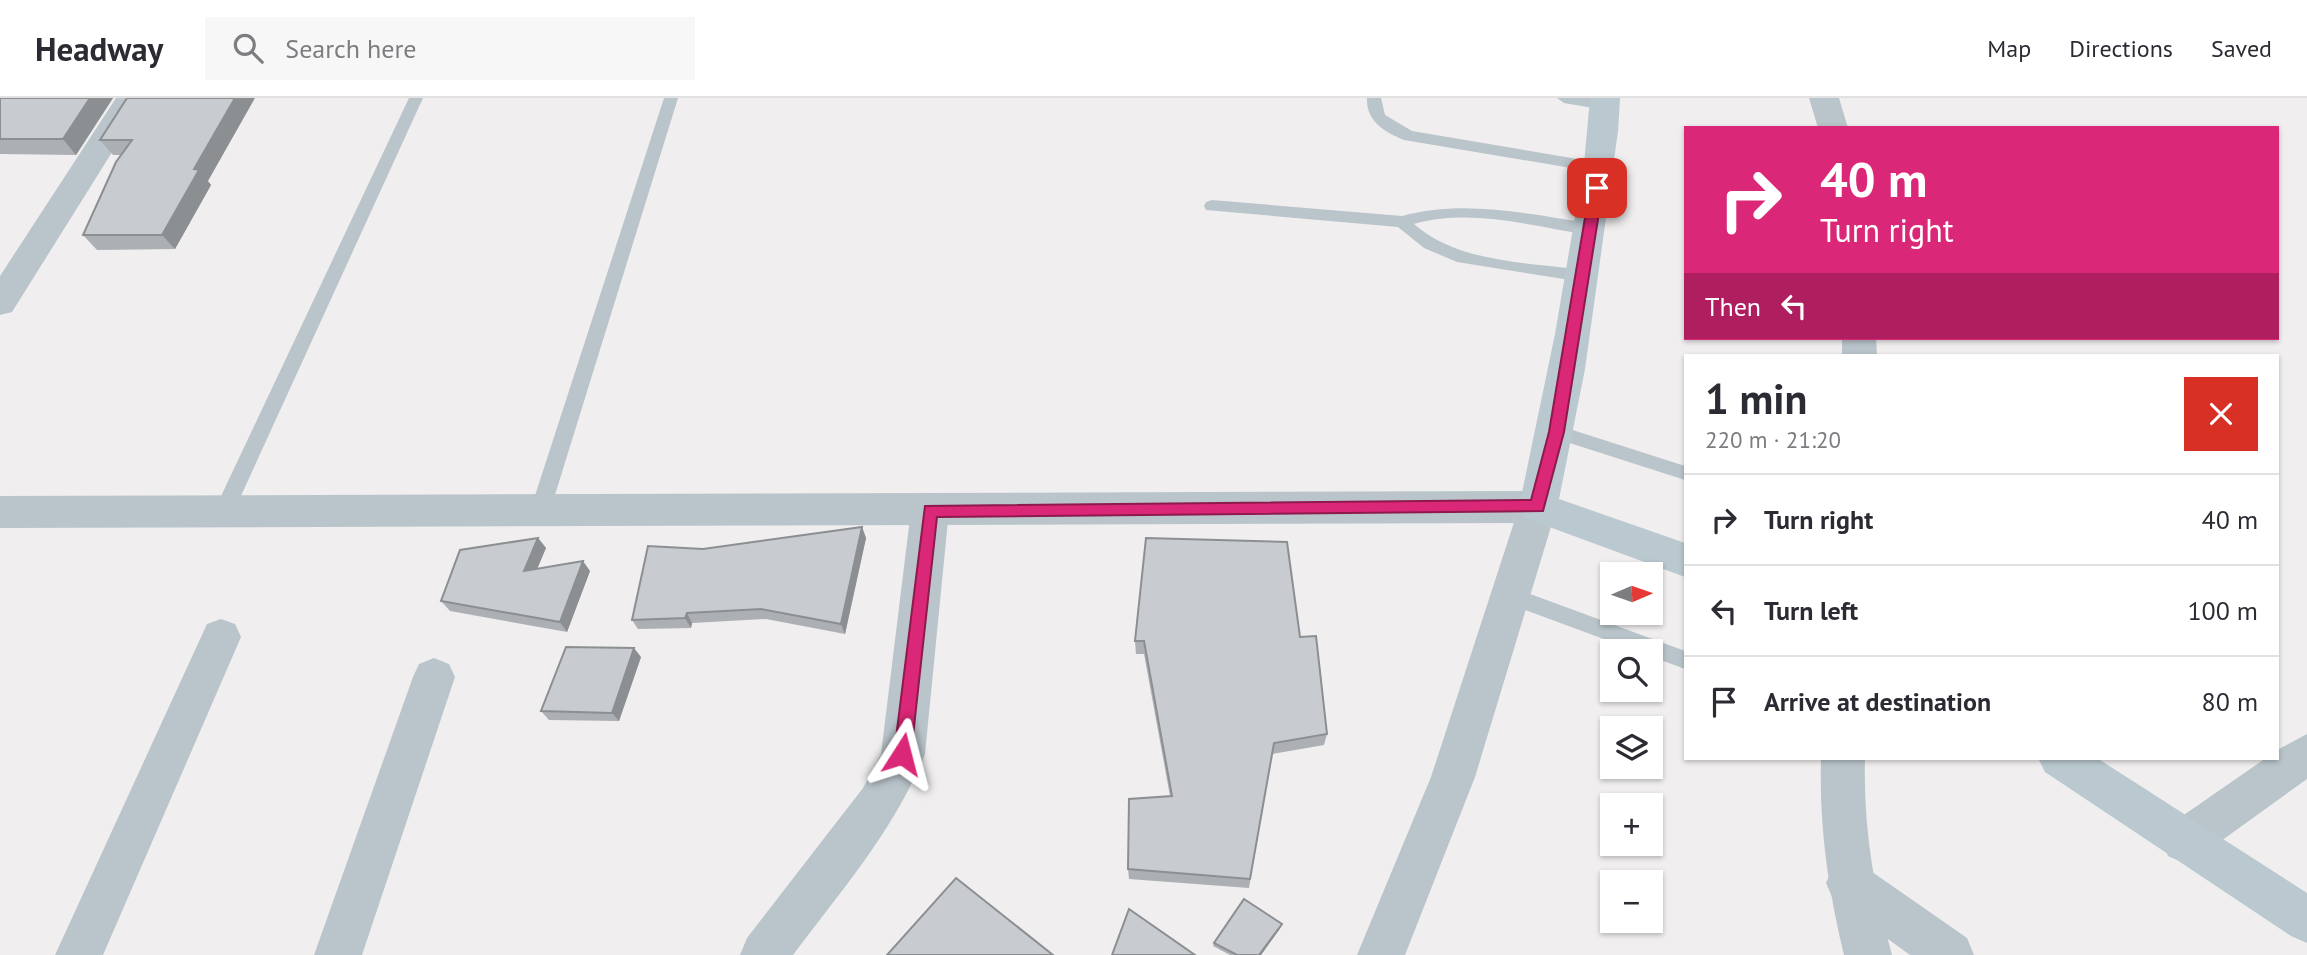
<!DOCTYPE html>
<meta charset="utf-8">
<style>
body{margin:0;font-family:"PT Sans",sans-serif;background:#f7f7f7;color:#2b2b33;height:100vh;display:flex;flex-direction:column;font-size:26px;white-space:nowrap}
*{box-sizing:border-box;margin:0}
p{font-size:23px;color:#7c7c81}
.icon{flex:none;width:38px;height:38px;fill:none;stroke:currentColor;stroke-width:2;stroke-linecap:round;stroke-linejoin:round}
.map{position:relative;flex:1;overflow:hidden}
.panel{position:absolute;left:1684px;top:256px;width:595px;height:406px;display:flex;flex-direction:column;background:#fff;border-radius:0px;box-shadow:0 2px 5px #0004}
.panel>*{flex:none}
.banner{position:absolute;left:1684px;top:28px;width:595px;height:214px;border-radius:0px;box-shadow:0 2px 5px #0004;background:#db2777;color:#fff;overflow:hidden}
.needle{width:46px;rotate:88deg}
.fabs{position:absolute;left:1600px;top:464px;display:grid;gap:14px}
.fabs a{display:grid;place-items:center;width:63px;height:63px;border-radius:0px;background:#fff;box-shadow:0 2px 5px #0004;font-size:35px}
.pin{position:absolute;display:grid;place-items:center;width:60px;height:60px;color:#fff;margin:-30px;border-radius:14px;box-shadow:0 4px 10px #0006}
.me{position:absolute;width:77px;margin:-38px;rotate:9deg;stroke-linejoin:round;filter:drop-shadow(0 0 5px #0008)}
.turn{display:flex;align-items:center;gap:24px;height:147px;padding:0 21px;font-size:32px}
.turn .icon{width:91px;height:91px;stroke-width:2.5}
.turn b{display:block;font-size:49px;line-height:60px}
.then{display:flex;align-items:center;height:66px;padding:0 21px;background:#0003;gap:14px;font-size:26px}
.round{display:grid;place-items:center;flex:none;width:74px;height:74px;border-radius:0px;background:#f7f7f7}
.headline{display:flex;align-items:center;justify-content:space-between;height:119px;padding:0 21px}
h1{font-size:42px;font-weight:700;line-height:52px}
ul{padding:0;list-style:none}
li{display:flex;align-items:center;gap:21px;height:91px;padding:0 21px;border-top:2px solid #e1e1e2}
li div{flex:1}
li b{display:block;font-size:26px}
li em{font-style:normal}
header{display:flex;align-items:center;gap:42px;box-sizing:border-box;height:98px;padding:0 35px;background:#fff;border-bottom:2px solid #e1e1e2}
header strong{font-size:33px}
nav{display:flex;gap:38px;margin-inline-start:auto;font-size:24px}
.search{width:490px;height:63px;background:#f7f7f7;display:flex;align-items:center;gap:18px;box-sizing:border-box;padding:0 24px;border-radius:0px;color:#7c7c81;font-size:26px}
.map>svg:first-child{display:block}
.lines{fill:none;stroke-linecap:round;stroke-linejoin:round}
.service{fill:#b9c5cb;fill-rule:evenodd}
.minor{fill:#b9c5cb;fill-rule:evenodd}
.tertiary{fill:#b9c5cb;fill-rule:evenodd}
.secondary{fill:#bac8cf;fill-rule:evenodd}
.wall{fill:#acafb3}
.shaded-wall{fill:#8c8f92}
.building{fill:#c8ccd0;stroke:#8c8f92;stroke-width:2}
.route{fill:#db2777;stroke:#8e194d;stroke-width:2}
</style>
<header>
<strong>Headway</strong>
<div class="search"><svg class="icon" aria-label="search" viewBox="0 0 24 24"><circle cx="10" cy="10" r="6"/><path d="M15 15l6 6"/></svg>Search here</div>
<nav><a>Map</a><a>Directions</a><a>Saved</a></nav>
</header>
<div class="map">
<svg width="2307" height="857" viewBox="0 0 2307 857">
<rect width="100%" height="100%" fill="#f0eeee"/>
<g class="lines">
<path class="service" d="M409 0H423L234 413 231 419 224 421 217 419 214 413Z
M664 0H678L550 413 547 419 540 421 533 419 530 413Z
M1367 0H1381L1385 17 1412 33 1601 65 1609 70 1601 75 1404 42C1384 34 1366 23 1367 0Z
M1557 0H1592L1610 4 1612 7 1605 12 1564 5Z
M1212 102 1402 118C1465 101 1526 116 1589 125L1597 131 1589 137C1532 128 1471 110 1414 126 1458 165 1527 164 1583 172L1591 178 1583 184 1457 164 1424 150 1398 129 1206 112 1204 108 1206 104Z
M1557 327 1685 368V382L1551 339 1548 334 1551 329Z
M1511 489 1685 553V571L1650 558V553H1636L1504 504 1501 498 1504 492Z"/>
<path class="minor" d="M116 0H146L12 214 0 217V178Z
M1538 393 1551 398 1557 409 1475 679 1405 857H1357L1431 679 1519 409 1525 398Z
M930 396 943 401 949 412 925 656C895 731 841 793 793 857H740L747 840 863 690 881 656 911 412 917 401Z
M221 521 235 526 241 539 103 857H55L207 526Z
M434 560 449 566 455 579 362 857H314L413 579 419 566Z
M2307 636V681L2200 758 2184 765 2168 758 2162 743 2168 728 2266 660H2277V652Z
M1849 762 1865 769 1967 840 1974 857H1910L1833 801 1826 785 1833 769Z"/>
<path class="tertiary" d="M1809 0H1839L1848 30H1818Z
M1842 240H1876L1877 257H1842Z
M1538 393 1551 398 1557 409 1551 420 1538 425 0 430V398Z
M1821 660H1865C1863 728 1874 792 1892 857H1844C1828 791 1819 728 1821 660Z"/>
<path class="secondary" d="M1590 0H1620L1618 33 1585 271 1559 401 1685 445V479L1525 420 1519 409 1555 236 1584 66Z
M2038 660H2097L2307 795V845L2291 838 2045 674Z"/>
</g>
<path class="wall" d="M0 0H113L76 57 0 56Z
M127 0 211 87 175 151 97 152 83 137 121 57H113L100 42Z
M862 429 866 440 845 536 766 521 692 525 691 530 638 531 632 522 703 451Z
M538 440 546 450 537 471 590 473 567 534 450 513 441 503Z
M1300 539 1327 636 1324 647 1272 656 1249 790 1129 781 1128 771 1170 698 1144 556H1136L1135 543Z
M641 559 619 623 549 622 541 613Z
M1281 829 1261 857H1230L1213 848 1214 845Z"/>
<path class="shaded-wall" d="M90 0H113L76 57 63 41Z
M235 0H255L208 83 211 87 175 151 162 137 194 71Z
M862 429 866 440 845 536 841 526Z
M538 440 546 450 532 483 524 473Z
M583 463 590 473 567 534 560 524Z
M687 515 692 525 691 530 685 520Z
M634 550 641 559 619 623 612 615Z
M1282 826 1281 829 1261 857H1259Z"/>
<path class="building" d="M0 0H90L63 41H0Z
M127 0H235L194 71 199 72 162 137H83L116 64 132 42H100Z
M862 429 841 526 761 511 687 515 685 520 632 522 648 448 703 451Z
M538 440 524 473 583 463 560 524 441 503 460 452Z
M1146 440 1287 444 1300 539 1316 538 1327 636 1274 645 1250 781 1128 771 1129 701 1172 698 1144 543H1135Z
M566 549 634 550 612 615 541 613Z
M956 780 1053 857H887Z
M1244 801 1282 826 1259 857H1237L1214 845Z
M1129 811 1195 857H1112Z"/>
<path class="route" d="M1597 86 1603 90 1564 334 1543 413 937 419 911 656 909 661 902 664 896 661 894 656 925 408 1531 402 1549 334 1590 90Z"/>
</svg>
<div class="fabs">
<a><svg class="needle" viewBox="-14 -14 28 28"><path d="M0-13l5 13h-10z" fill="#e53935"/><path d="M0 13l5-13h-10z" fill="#7c7c81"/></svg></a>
<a><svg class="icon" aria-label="search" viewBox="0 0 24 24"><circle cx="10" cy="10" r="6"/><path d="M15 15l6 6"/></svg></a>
<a><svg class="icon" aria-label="layers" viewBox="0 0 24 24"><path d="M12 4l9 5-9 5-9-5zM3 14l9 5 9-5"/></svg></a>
<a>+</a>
<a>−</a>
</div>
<div class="pin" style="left:1597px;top:90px;background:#d93025"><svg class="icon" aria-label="arrive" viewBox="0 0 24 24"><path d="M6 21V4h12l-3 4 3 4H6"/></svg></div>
<svg class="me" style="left:902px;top:656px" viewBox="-20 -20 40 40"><path d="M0-17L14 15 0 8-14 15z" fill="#db2777" stroke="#fff" stroke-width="4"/></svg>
<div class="banner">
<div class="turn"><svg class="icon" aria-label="right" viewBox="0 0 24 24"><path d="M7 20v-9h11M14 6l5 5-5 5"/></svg><div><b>40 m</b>Turn right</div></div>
<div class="then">Then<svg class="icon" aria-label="left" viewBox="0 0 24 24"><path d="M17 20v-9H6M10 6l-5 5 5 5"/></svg></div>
</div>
<section class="panel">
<div class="headline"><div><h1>1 min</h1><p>220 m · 21:20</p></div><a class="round" style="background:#d93025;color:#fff"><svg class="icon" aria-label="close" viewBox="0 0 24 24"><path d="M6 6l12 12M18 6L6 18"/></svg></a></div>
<ul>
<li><svg class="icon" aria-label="right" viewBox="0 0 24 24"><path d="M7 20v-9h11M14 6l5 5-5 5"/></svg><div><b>Turn right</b></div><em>40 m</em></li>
<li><svg class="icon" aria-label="left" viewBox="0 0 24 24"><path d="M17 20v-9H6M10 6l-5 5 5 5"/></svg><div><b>Turn left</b></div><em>100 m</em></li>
<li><svg class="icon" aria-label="arrive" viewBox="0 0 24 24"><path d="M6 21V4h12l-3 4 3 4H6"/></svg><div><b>Arrive at destination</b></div><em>80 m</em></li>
</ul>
</section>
</div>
